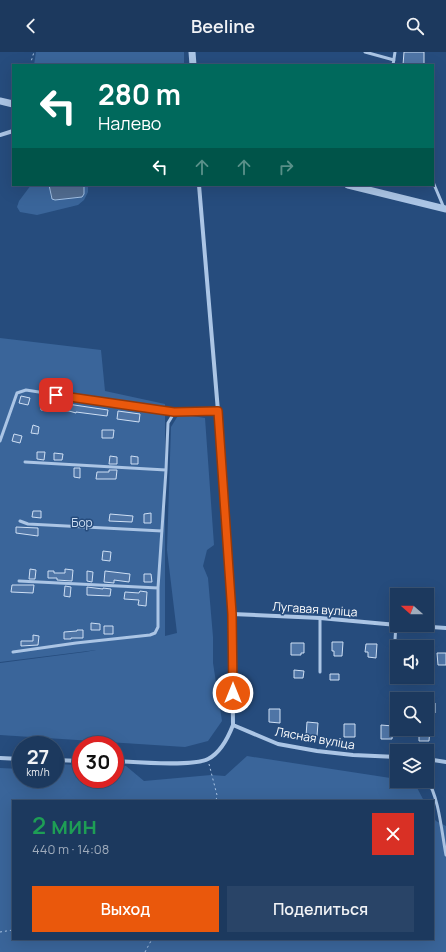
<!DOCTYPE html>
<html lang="ru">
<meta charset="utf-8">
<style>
body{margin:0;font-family:Manrope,sans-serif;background:#294467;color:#f1f3f6;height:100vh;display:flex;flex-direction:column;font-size:15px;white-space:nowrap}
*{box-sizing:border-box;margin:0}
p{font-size:13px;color:#a0acbc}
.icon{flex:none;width:22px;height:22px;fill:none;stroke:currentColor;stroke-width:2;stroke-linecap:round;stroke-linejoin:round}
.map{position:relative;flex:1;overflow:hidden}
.details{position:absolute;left:12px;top:748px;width:422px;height:140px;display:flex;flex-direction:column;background:#1c395e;border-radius:0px;box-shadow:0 4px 16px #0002,0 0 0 1px #3a5373}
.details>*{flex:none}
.banner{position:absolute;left:12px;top:12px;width:422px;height:122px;border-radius:0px;box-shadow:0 4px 16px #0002,0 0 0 1px #3a5373;background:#00695c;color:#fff;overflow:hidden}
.needle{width:26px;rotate:291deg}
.fabs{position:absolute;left:390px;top:536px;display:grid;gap:8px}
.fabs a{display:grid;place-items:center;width:44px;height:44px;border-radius:0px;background:#1c395e;box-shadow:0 4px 16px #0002,0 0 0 1px #3a5373;font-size:20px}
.speed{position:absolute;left:12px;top:684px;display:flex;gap:8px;font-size:20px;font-weight:700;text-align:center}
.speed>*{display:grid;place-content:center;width:52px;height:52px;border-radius:50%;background:#1c395e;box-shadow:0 4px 16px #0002,0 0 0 1px #3a5373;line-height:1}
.speed small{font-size:10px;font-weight:400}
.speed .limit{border:6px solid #d22;background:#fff;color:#111}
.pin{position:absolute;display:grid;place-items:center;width:34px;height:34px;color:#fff;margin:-17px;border-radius:8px;box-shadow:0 2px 6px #0006}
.me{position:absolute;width:44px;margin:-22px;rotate:0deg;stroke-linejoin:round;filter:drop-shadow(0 0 3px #0008)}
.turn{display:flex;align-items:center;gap:14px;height:84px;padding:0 20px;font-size:18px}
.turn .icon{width:52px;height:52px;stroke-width:2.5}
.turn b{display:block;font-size:28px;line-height:34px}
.lanes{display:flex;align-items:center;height:38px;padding:0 20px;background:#0003;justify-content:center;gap:20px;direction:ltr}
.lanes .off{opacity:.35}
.round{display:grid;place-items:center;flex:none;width:42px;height:42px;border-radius:0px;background:#294467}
.headline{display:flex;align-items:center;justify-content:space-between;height:68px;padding:0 20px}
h1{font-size:24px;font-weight:600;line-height:30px;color:#1e9e55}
.action{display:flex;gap:8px;margin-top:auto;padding:8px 20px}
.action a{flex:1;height:46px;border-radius:0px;background:#ea580c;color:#fff;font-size:16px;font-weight:600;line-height:46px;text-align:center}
.action a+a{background:#294467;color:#f1f3f6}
header{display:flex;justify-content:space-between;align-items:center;height:52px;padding:0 20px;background:#1c395e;font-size:18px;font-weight:600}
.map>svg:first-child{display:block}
.green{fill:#3a659a}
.water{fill:#516c90;stroke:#a0c0e5}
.building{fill:#4f75a6;stroke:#cedff4}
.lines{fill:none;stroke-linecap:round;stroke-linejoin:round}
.path{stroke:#abc5e5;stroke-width:1;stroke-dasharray:2 3;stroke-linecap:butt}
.service{stroke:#abc5e5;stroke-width:3}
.minor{stroke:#abc5e5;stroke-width:4}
.tertiary{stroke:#abc5e5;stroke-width:7}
.route-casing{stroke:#983908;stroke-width:10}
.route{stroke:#ea580c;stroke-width:7}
.labels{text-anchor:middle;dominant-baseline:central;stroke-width:3;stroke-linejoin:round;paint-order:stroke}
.park-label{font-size:12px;fill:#cedff4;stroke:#264c7d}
.street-label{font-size:12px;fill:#fff;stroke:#264c7d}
</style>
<header><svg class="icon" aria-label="back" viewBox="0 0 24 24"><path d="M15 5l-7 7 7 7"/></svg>Beeline<svg class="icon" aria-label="search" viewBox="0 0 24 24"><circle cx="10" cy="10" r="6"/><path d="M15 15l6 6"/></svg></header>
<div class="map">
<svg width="446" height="900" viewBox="0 0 446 900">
<rect width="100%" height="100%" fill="#264c7d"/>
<path class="green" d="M36 0H184V13H34Z
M31 133H49L51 146 84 142V133H88V140L84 148 78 153 37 163 20 160 17 155 19 149Z
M0 286 101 298 105 339 165 352V584L177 581 167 498 171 375 179 362 205 366 214 493 207 498 203 514 208 526 213 585V611L222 669 208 689 185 695 0 683V611L85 600 96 598 0 610Z
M247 704 397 727V729L414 730 424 749H13V887H433V765L436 769 446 774V900H0V716L21 717V727H55V712L81 713V727H115V714H126L144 729 211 723 225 724Z"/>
<path class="water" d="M49 133H84V142L82 145 55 148 52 147Z"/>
<path class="building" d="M404 0H424V13H403Z
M21 344 30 346 28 353 19 351Z
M54 350 108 358 107 364 76 360V361L69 359 41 358V351L54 353Z
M118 359 140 362 139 370 117 367Z
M33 373 39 375 38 382 31 381Z
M102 378H114L113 386H102Z
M14 382 22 384 20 391 12 389Z
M37 400H45L44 408 37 407Z
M54 401 63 402 62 408H54Z
M110 404 117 405V412H109Z
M131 404 138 405V412H131Z
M74 416H80V426L74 425Z
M109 418H117L116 427H96L97 420H109Z
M33 459H41V466L32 465Z
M151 461V471H144V462Z
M110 462 133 464 132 470 109 469Z
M16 475 38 476V484L16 481Z
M103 499 111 500 110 509 102 508Z
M30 517 36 518 35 527H29Z
M65 517 73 518 72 529 57 528V526H48V519H54V521H65Z
M87 519 93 520 92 530 87 529Z
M105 519 130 522 129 530 114 528V531L104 530Z
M144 522H151L152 530H144Z
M12 533H34L33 541 11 540Z
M65 534 71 535 70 545 64 544Z
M87 535 103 537V536L111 537 110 544 87 543Z
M140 539 147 540 146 554 138 553 139 548 124 547 125 540 139 541Z
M91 571 100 572V578H91Z
M104 574H113V582H104Z
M77 578H83V586H71V587H64V580L77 579Z
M33 583 39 584 38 593 21 594V589H33Z
M332 590H343L342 604H334V599H332Z
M291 591H304V601H301V603H291Z
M366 592H377L376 606 368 605V600H365Z
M437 601H446V613H438Z
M294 618 304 619 303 626H294Z
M330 622H339V628H330Z
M429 651H435V661H429Z
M269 657H280V671L269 670Z
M307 670 318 671 317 684H306Z
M344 672H355V685H344Z
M381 673 393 674 392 687H381Z
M419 677H430L429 689H419Z"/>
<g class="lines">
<path class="path" d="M30 13 34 0
M209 712 217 743 216 749
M0 880 13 878
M145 900 152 887"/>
<path class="service" d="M365 0 394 8
M393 13 395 0
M433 130 444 156
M0 389 17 341 26 338 174 361
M25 410 166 418
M20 469 28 472 162 479
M19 529 158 536
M320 566V620
M13 600 76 591 150 583 155 581 158 575V536L166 418 168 371 174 361 218 359
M393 619 396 572
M427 728C439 744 442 783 446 803"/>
<path class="minor" d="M0 83 13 79
M232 562 320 566 397 573
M402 573 446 576
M233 673 278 692 317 699 353 703 397 705
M0 706 21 707
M427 707 446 710
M55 708 81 709
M115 709C134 710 193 715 208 707 220 701 228 686 233 673L232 562 218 359 199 133"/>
<path class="tertiary" d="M192 0 193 13
M0 49 13 52
M348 133 446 157"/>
</g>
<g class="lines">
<defs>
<path id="route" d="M56 343 174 360 218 359 232 562 233 641"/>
</defs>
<use href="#route" class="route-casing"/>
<use href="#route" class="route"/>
</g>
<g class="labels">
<g class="park-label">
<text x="82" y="470">Бор</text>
</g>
<g class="street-label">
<text transform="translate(315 557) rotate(4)">Лугавая вуліца</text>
<text transform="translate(315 686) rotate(10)">Лясная вуліца</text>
</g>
</g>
</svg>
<div class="fabs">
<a><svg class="needle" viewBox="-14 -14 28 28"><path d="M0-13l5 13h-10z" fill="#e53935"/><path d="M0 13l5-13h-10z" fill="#a0acbc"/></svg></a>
<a><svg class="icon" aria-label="sound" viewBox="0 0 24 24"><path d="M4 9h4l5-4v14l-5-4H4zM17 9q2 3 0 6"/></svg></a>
<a><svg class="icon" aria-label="search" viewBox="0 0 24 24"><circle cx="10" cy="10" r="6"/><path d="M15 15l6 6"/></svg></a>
<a><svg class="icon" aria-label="layers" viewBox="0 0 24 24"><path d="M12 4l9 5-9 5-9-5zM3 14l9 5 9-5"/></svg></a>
</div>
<div class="speed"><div>27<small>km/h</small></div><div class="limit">30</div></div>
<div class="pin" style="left:56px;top:343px;background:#d93025"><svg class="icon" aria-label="arrive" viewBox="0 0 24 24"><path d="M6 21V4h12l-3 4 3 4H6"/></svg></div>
<svg class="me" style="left:233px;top:641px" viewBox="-20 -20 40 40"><circle r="17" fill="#ea580c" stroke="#fff" stroke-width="3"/><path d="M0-11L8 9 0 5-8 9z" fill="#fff"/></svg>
<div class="banner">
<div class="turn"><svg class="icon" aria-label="left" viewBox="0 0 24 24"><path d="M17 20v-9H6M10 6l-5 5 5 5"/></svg><div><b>280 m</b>Налево</div></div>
<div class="lanes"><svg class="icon" aria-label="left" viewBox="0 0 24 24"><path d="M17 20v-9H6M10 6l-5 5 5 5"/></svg><svg class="icon off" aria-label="ahead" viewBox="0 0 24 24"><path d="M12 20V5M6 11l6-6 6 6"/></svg><svg class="icon off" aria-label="ahead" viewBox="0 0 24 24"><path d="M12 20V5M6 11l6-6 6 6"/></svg><svg class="icon off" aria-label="right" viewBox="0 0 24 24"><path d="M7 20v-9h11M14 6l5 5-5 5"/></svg></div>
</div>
<section class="details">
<div class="headline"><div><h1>2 мин</h1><p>440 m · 14:08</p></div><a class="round" style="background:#d93025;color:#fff"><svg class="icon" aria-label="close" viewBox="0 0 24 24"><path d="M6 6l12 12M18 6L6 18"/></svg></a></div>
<div class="action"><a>Выход</a><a>Поделиться</a></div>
</section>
</div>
